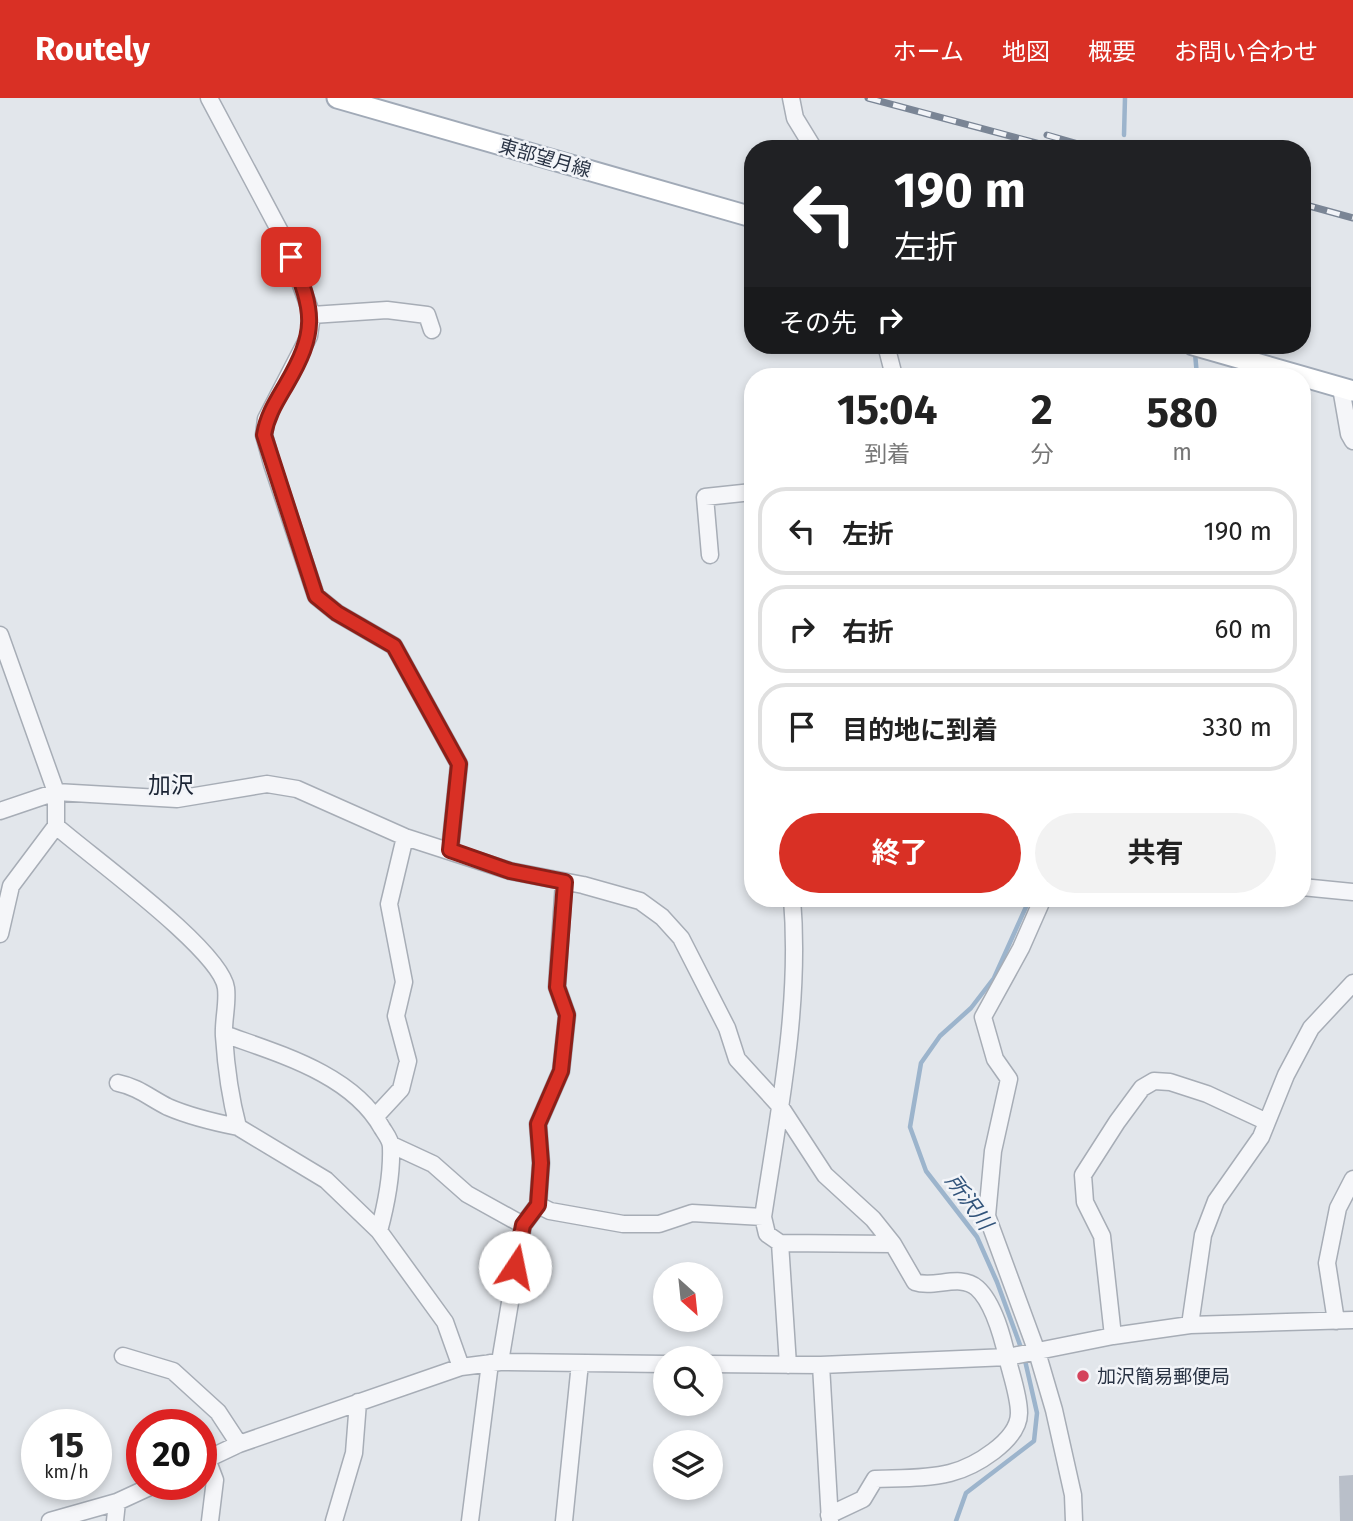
<!DOCTYPE html>
<html lang="ja">
<meta charset="utf-8">
<style>
body{margin:0;font-family:"Fira Sans","Noto Sans JP",sans-serif;background:#f2f2f2;color:#222;height:100vh;display:flex;flex-direction:column;font-size:26px;white-space:nowrap}
*{box-sizing:border-box;margin:0}
p{font-size:23px;color:#767676}
.icon{flex:none;width:38px;height:38px;fill:none;stroke:currentColor;stroke-width:2;stroke-linecap:round;stroke-linejoin:round}
.map{position:relative;flex:1;overflow:hidden}
.drawer{position:absolute;left:744px;top:270px;width:567px;height:539px;display:flex;flex-direction:column;background:#fff;border-radius:28px;box-shadow:0 4px 10px #0003}
.drawer>*{flex:none}
.top-card{position:absolute;left:744px;top:42px;width:567px;height:214px;border-radius:28px;box-shadow:0 4px 10px #0003;background:#202124;color:#fff;overflow:hidden}
.needle{width:46px;rotate:153deg}
.fabs{position:absolute;left:653px;top:1164px;display:grid;gap:14px}
.fabs a{display:grid;place-items:center;width:70px;height:70px;border-radius:50%;background:#fff;box-shadow:0 4px 10px #0003;font-size:35px}
.speed{position:absolute;left:21px;top:1311px;display:flex;gap:14px;font-size:35px;font-weight:700;text-align:center}
.speed>*{display:grid;place-content:center;width:91px;height:91px;border-radius:50%;background:#fff;box-shadow:0 4px 10px #0003;line-height:1}
.speed small{font-size:18px;font-weight:400}
.speed .limit{border:10px solid #d22;background:#fff;color:#111}
.pin{position:absolute;display:grid;place-items:center;width:60px;height:60px;color:#fff;margin:-30px;border-radius:14px;box-shadow:0 4px 10px #0006}
.me{position:absolute;width:77px;margin:-38px;rotate:11deg;stroke-linejoin:round;filter:drop-shadow(0 0 5px #0008)}
.turn{display:flex;align-items:center;gap:24px;height:147px;padding:0 35px;font-size:32px}
.turn .icon{width:91px;height:91px;stroke-width:2.5}
.turn b{display:block;font-size:49px;line-height:60px}
.then{display:flex;align-items:center;height:66px;padding:0 35px;background:#0003;gap:14px;font-size:26px}
.eta{display:flex;justify-content:space-evenly;align-items:center;height:119px;text-align:center}
.eta b{font-size:42px;font-weight:700;line-height:49px}
.button{display:flex;gap:14px;margin-top:auto;padding:14px 35px}
.button a{flex:1;height:80px;border-radius:42px;background:#d93025;color:#fff;font-size:28px;font-weight:700;line-height:80px;text-align:center}
.button a+a{background:#f2f2f2;color:#222}
ul{padding:0;list-style:none}
li{display:flex;align-items:center;gap:21px;height:88px;margin:0 14px 10px;padding:0 21px;border:4px solid #e0e0e0;border-radius:28px}
li div{flex:1}
li b{display:block;font-size:26px}
li em{font-style:normal}
header{display:flex;align-items:center;gap:42px;box-sizing:border-box;height:98px;padding:0 35px;background:#d93025;color:#fff}
header strong{font-size:33px}
nav{display:flex;gap:38px;margin-inline-start:auto;font-size:24px}
.map>svg:first-child{display:block}
.lines{fill:none;stroke-linecap:round;stroke-linejoin:round}
.stream{stroke:#9cb4cc;stroke-width:4.5}
.building{fill:#b9bfc9}
.minor-casing{stroke:#a7adb6;stroke-width:19}
.major-casing{stroke:#a1aab7;stroke-width:23}
.minor{stroke:#f5f6f9;stroke-width:16}
.major{stroke:#fff;stroke-width:19}
.rail-casing{stroke:#7a8595;stroke-width:7}
.rail{stroke:#f2f4f8;stroke-width:4.5;stroke-dasharray:13;stroke-linecap:butt}
.route-casing{stroke:#8d1f18;stroke-width:18}
.route{stroke:#d93025;stroke-width:12}
.poi-dot{fill:#d4435b;stroke:#f2f4f8;stroke-width:2.5}
.labels{text-anchor:middle;dominant-baseline:central;stroke-width:5;stroke-linejoin:round;paint-order:stroke}
.street-label{font-size:19px;fill:#293344;stroke:#f2f4f8}
.poi-label{font-size:19px;fill:#293344;stroke:#f2f4f8;text-anchor:start}
.water-label{font-size:21px;font-style:italic;fill:#31537a;stroke:#f2f4f8}
.quarter-label{font-size:23px;fill:#1b2434;stroke:#f2f4f8}
</style>
<header>
<strong>Routely</strong>
<nav><a>ホーム</a><a>地図</a><a>概要</a><a>お問い合わせ</a></nav>
</header>
<div class="map">
<svg width="1353" height="1423" viewBox="0 0 1353 1423">
<rect width="100%" height="100%" fill="#e2e6eb"/>
<g class="lines">
<path class="stream" d="M1124 37 1125 0
M1195 255 1197 278
M956 1423 966 1395 1034 1343 1037 1315 1024 1258 997 1184 977 1139 926 1073 910 1029 921 965 940 938 971 910 994 880 1030 800"/>
</g>
<path class="building" d="M1353 1377V1423H1340L1339 1378Z"/>
<g class="lines">
<defs>
<path id="minor" d="M209 0 284 141 312 217 309 238 266 321 264 337 272 366 316 498 337 515 394 548 459 666 450 752
M791 0 795 20 814 51
M312 217 387 212 427 217 432 232
M886 247 894 278
M1341 290 1349 336 1353 343
M710 457 705 399 752 394
M0 537 56 694V728L11 788 0 836
M0 713 56 694 177 701 267 686 297 691 405 739 510 773 583 787 640 803 662 819 681 840 727 930 737 961 780 1008 825 1077 873 1121 893 1146
M56 728C90 758 221 852 226 890 228 906 223 922 224 938 226 969 230 999 238 1029L326 1082 379 1133 445 1224 461 1269
M1302 789 1353 794
M792 800C801 907 779 1013 763 1119L767 1136 780 1145 893 1146 915 1184C934 1191 960 1175 977 1190 994 1205 1003 1241 1008 1263 1012 1279 1019 1299 1019 1315 1019 1343 974 1369 950 1375 927 1381 899 1380 875 1381L863 1401 829 1417
M1043 800 1021 850 983 919 995 961 1009 981 993 1053 987 1118 1037 1254 1054 1312 1073 1397 1074 1423
M224 936C279 956 352 976 382 1030 385 1035 391 1042 391 1049 392 1076 386 1107 379 1133
M118 985C138 989 150 1000 168 1009 191 1019 213 1024 238 1029
M376 1018 401 991 408 963 396 918 404 884 389 806 405 739
M392 1047 433 1066 467 1096 523 1127
M538 1107 550 1113 623 1126H659L692 1115 763 1119
M780 1145 788 1267
M1336 1223 1327 1165 1338 1110 1353 1081
M1190 1227 1203 1137 1216 1103 1261 1039 1286 977 1311 930 1353 885
M1113 1238 1102 1138 1085 1104 1083 1077 1117 1024 1142 990 1154 983 1170 984 1207 996 1265 1023
M123 1258 173 1273 218 1314 239 1346
M500 1264 523 1127 538 1107 541 1065 538 1026 561 973 567 917 557 889 564 784
M710 1266 821 1267 1008 1259 1113 1238 1190 1227 1353 1222
M821 1267 830 1423
M207 1361 215 1382 210 1423
M201 1364 239 1346 461 1269 500 1264 665 1266
M50 1423 117 1404 156 1386
M115 1423 117 1404
M334 1423 354 1355 358 1304
M470 1423 490 1265
M564 1423 580 1265"/>
<path id="major" d="M337 0 752 119
M1193 247 1353 293"/>
</defs>
<use href="#minor" class="minor-casing"/>
<use href="#major" class="major-casing"/>
<use href="#minor" class="minor"/>
<use href="#major" class="major"/>
<defs>
<path id="rail" d="M868 0 1059 51
M1047 37 1096 51
M1302 106 1353 120"/>
</defs>
<use href="#rail" class="rail-casing"/>
<use href="#rail" class="rail"/>
</g>
<g class="lines">
<defs>
<path id="route" d="M291 159C315 214 317 234 286 287 276 304 267 318 264 337L316 498 337 515 394 548 459 666 450 752 510 773 565 784 557 889 567 917 561 973 538 1026 541 1065 538 1107 523 1127 515 1169"/>
</defs>
<use href="#route" class="route-casing"/>
<use href="#route" class="route"/>
</g>
<circle class="poi-dot" cx="1083" cy="1278" r="7"/>
<g class="labels">
<g class="street-label">
<text transform="translate(545 60) rotate(16)">東部望月線</text>
</g>
<g class="poi-label">
<text x="1097" y="1278">加沢簡易郵便局</text>
</g>
<g class="water-label">
<text transform="translate(969 1104) rotate(54)">所沢川</text>
</g>
<g class="quarter-label">
<text x="171" y="687">加沢</text>
</g>
</g>
</svg>
<div class="fabs">
<a><svg class="needle" viewBox="-14 -14 28 28"><path d="M0-13l5 13h-10z" fill="#e53935"/><path d="M0 13l5-13h-10z" fill="#767676"/></svg></a>
<a><svg class="icon" aria-label="search" viewBox="0 0 24 24"><circle cx="10" cy="10" r="6"/><path d="M15 15l6 6"/></svg></a>
<a><svg class="icon" aria-label="layers" viewBox="0 0 24 24"><path d="M12 4l9 5-9 5-9-5zM3 14l9 5 9-5"/></svg></a>
</div>
<div class="speed"><div>15<small>km/h</small></div><div class="limit">20</div></div>
<div class="pin" style="left:291px;top:159px;background:#d93025"><svg class="icon" aria-label="arrive" viewBox="0 0 24 24"><path d="M6 21V4h12l-3 4 3 4H6"/></svg></div>
<svg class="me" style="left:515px;top:1169px" viewBox="-20 -20 40 40"><circle r="19" fill="#fff"/><path d="M0-13L10 11 0 6-10 11z" fill="#d93025"/></svg>
<div class="top-card">
<div class="turn"><svg class="icon" aria-label="left" viewBox="0 0 24 24"><path d="M17 20v-9H6M10 6l-5 5 5 5"/></svg><div><b>190 m</b>左折</div></div>
<div class="then">その先<svg class="icon" aria-label="right" viewBox="0 0 24 24"><path d="M7 20v-9h11M14 6l5 5-5 5"/></svg></div>
</div>
<section class="drawer">
<div class="eta">
<div><b>15:04</b><p>到着</p></div>
<div><b>2</b><p>分</p></div>
<div><b>580</b><p>m</p></div>
</div>
<ul>
<li><svg class="icon" aria-label="left" viewBox="0 0 24 24"><path d="M17 20v-9H6M10 6l-5 5 5 5"/></svg><div><b>左折</b></div><em>190 m</em></li>
<li><svg class="icon" aria-label="right" viewBox="0 0 24 24"><path d="M7 20v-9h11M14 6l5 5-5 5"/></svg><div><b>右折</b></div><em>60 m</em></li>
<li><svg class="icon" aria-label="arrive" viewBox="0 0 24 24"><path d="M6 21V4h12l-3 4 3 4H6"/></svg><div><b>目的地に到着</b></div><em>330 m</em></li>
</ul>
<div class="button"><a>終了</a><a>共有</a></div>
</section>
</div>
